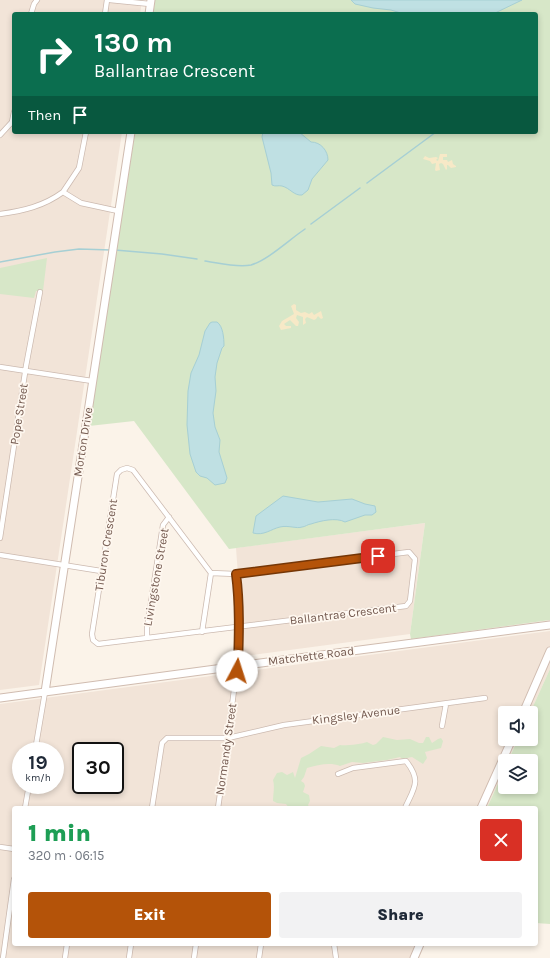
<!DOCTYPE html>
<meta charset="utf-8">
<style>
body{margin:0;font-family:Karla,sans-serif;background:#f2f2f3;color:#1f2937;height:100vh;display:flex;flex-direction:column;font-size:15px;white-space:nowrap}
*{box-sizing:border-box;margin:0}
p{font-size:13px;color:#747a83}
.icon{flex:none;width:22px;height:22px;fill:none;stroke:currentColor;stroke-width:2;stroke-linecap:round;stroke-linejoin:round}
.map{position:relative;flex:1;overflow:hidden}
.details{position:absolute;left:12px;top:806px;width:526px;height:140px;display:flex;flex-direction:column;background:#fff;border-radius:4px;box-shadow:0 2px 6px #0003}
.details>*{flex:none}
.guide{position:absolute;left:12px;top:12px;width:526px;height:122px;border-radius:4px;box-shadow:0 2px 6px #0003;background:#0b6e4f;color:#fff;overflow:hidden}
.buttons{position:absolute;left:498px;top:706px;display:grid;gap:8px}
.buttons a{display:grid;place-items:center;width:40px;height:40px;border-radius:4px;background:#fff;box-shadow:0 2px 6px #0003;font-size:20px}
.speed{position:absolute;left:12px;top:742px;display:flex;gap:8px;font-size:20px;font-weight:700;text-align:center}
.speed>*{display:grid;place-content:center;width:52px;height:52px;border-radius:50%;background:#fff;box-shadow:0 2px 6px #0003;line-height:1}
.speed small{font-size:10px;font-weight:400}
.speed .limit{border:2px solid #111;border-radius:6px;background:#fff;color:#111}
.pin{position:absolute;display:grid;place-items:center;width:34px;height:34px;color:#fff;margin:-17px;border-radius:8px;box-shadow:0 2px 6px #0006}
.me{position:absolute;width:44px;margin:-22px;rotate:5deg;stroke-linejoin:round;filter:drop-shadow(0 0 3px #0008)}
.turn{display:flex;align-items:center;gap:14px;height:84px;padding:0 16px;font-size:18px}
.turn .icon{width:52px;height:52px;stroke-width:2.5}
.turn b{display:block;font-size:28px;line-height:34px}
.then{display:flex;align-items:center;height:38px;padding:0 16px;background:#0003;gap:8px;font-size:15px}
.round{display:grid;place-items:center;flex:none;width:42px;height:42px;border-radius:4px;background:#f2f2f3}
.headline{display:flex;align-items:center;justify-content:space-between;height:68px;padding:0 16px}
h1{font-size:24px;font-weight:800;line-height:30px;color:#1e9e55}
.action{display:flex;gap:8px;margin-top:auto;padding:8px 16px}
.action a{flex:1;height:46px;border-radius:4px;background:#b45309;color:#fff;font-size:16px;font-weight:800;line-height:46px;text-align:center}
.action a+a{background:#f2f2f3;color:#1f2937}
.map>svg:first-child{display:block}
.residential{fill:#f2e4d8;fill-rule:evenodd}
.green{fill:#d7e7c8}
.sand{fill:#f7e9c7}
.water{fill:#bfe0e3;stroke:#a6cfd4}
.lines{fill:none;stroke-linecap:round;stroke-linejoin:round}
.stream{stroke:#a6cfd4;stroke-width:1.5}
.street-casing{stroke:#ccbab0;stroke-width:6}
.secondary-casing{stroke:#d0bcb0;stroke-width:9}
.street{stroke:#fff;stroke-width:4.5}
.secondary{stroke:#fff;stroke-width:7}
.route-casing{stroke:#753606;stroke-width:10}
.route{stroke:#b45309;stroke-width:7}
.labels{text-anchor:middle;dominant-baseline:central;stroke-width:3.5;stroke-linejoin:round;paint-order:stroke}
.street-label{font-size:12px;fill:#73594f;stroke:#fef7ef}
</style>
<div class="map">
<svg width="550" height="958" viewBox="0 0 550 958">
<rect width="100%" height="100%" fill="#fbf3e9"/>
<path class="residential" d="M0 0H142L140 14H14V132H122L39 685 0 690Z
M425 523 410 634 244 656 236 548Z
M550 631V669L530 713H505V739H518L508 761H505V768L487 808H14V944H425L419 958H0V704ZM21 751H55V785H21ZM81 751H115V785H81Z"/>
<path class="green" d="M155 0H550V620L411 639 410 634 425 523 229 549 134 421 89 426 135 132H536V14H153Z
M47 258 43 291H36L34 298 0 294V268Z
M550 669V924L536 923V808H487L505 768V787H531V761H508L518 739H531V713H530Z
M383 737 397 740 410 739 419 743H423L426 737H429L432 743 438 739 441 738 443 741 441 748 425 752 427 758 423 764 412 757 402 759 400 757 387 760 363 763 352 762 340 766C330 762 318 765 307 768L304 777 301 781 304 783 305 786 303 792 309 795 310 801 308 805 310 808H289L286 804 277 803 273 801C273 794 275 787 273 780L277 773 282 772 287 775 293 772 295 778 301 758 309 754 321 746 334 748 340 745C344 746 363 744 367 742L373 745 376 744Z"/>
<path class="sand" d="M440 154H447V157H443V160H447L448 162 452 160 453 164 456 166V167L451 168 448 165H447V169L446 170 443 164 441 163 439 164 440 170 436 171 435 170 436 163 432 164 430 161 423 159 425 156 429 158 436 157 438 158 436 160 438 161Z
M294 304 296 305V310L301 313 305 312 309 314 312 312 314 315 321 311 323 318 321 319 318 316 316 319 314 320 307 317 305 319 306 323 303 325V317L297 315 296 318 299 322 298 326H296L290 320 284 324 286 326H291V328L281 330 279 326 282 321 294 314 291 306Z"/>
<path class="water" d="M351 0H522L493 14H404L391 10 373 8 355 4Z
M263 132H299L311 142C321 142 328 151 328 160L312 179 308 190 302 195C294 196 290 188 282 186 278 185 276 187 272 185L271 173 262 137Z
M212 322H217C223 326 224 338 224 346L222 348 217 363 215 377 216 391 213 413 215 427 220 440 219 452 227 478 225 483 215 485 207 478 200 476 196 472 190 454 187 425 188 391 191 373 199 355 205 331 210 323Z
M283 496 318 502 352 499 365 504 375 506 376 512 372 515H365L345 522C336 517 320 521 311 524 308 524 305 527 302 527 297 529 288 525 280 527 271 529 264 536 253 533L256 516Z"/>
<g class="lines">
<path class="stream" d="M367 183 436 132
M311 224 360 188
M115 250 162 254 197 259
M205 261C219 263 237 268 251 265 268 260 290 239 305 229
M0 262 55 252 79 249 111 250"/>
<defs>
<path id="street" d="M110 0 150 4
M31 14 34 4 37 0
M105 14 107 0
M0 135 12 122 14 112
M63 192 79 168 86 132
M0 214C23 211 44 206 63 192L81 203 118 211
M0 367 92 381
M127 468 133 470 211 573 236 574 409 552 415 559 410 601 406 606 98 644 93 640 92 634 117 474 121 470Z
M0 538 26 366 40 292
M0 555 101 571
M202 632 211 573
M147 638V628L163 525 169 517
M442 726 446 704
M35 751 45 692
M338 774 353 768 406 761C422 781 414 788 405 808
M25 808 29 785
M152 808 162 743 167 738H228L284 725 485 698
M218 808 228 738 235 682 238 666V591L236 574
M0 847 14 849
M334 944 336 958
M3 958 14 879
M65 958 67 944
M129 958 131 944
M194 958 196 944
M259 958 261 944"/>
<path id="secondary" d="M149 14 151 0
M45 692 131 132
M0 698 238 666 550 625
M523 713 550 651
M481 808 512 739
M414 958 420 944"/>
</defs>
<use href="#street" class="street-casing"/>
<use href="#secondary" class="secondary-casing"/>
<use href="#street" class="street"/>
<use href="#secondary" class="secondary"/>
</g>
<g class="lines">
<defs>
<path id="route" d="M237 671 238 666C239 635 240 604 236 574L378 556"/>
</defs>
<use href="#route" class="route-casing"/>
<use href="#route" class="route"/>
</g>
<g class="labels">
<g class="street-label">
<text transform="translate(19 414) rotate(-81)">Pope Street</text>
<text transform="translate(83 442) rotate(-81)">Morton Drive</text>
<text transform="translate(106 545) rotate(-81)">Tiburon Crescent</text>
<text transform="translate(156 577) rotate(-80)">Livingstone Street</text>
<text transform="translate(343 614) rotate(-7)">Ballantrae Crescent</text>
<text transform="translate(311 656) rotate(-7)">Matchette Road</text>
<text transform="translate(356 715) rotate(-7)">Kingsley Avenue</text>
<text transform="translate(226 749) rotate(-82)">Normandy Street</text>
</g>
</g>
</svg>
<div class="buttons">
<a><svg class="icon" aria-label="sound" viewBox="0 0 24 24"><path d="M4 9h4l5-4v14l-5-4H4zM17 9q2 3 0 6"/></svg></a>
<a><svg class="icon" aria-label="layers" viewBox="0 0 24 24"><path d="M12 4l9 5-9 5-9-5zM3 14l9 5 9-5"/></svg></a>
</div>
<div class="speed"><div>19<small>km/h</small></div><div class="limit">30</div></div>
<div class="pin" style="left:378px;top:556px;background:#d93025"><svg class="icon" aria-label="arrive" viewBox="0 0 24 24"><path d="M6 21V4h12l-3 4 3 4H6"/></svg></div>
<svg class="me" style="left:237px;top:671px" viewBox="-20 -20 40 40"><circle r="19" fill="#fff"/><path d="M0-13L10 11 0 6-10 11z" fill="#b45309"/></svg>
<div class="guide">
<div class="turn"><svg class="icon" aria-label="right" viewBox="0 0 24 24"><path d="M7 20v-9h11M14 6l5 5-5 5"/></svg><div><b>130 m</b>Ballantrae Crescent</div></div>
<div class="then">Then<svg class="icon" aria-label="arrive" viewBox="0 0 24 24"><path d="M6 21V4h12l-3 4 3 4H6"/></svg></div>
</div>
<section class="details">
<div class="headline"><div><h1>1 min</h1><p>320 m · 06:15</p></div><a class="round" style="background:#d93025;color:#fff"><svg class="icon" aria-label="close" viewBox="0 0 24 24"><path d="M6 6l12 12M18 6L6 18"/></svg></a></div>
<div class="action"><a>Exit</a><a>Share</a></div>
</section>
</div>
